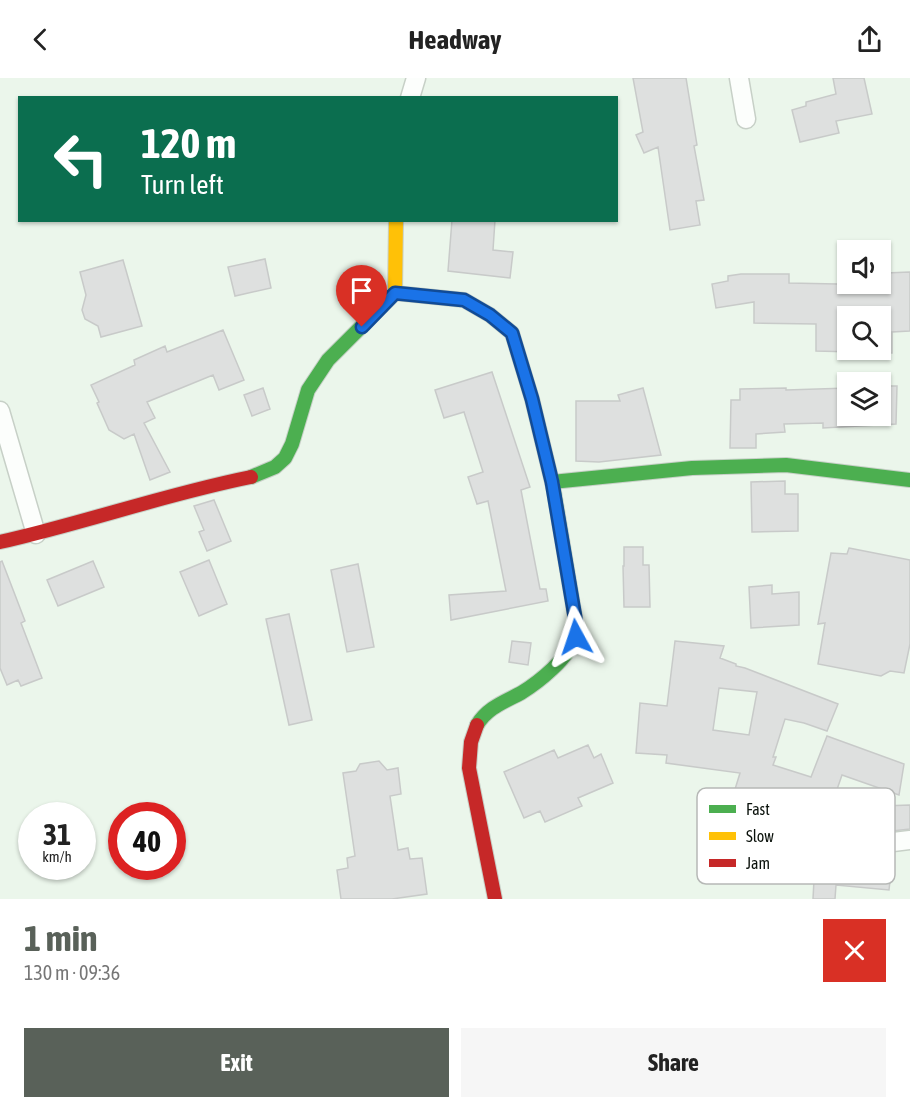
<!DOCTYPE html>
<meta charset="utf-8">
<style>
body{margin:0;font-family:"Asap Condensed",sans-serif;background:#f6f6f6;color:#222;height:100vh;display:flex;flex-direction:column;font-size:22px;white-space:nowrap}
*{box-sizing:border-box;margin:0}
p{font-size:20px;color:#767676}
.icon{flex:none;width:33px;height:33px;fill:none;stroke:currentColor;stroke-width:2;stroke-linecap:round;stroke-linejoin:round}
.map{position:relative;height:821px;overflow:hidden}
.drawer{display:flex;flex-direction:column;background:#fff;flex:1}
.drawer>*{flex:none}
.hud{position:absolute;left:18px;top:18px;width:600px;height:126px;border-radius:0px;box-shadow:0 2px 4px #0004;background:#0b6e4f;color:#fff;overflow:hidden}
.buttons{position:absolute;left:837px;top:162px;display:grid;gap:12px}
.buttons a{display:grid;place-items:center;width:54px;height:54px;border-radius:0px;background:#fff;box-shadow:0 2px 4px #0004;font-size:30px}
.speed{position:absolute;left:18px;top:724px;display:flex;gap:12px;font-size:30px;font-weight:700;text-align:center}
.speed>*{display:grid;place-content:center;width:78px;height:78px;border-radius:50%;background:#fff;box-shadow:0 2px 4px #0004;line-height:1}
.speed small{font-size:15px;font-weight:400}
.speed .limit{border:9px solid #d22;background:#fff;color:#111}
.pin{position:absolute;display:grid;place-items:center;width:51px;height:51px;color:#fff;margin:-62px -26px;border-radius:50% 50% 50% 0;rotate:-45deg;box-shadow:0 0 6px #0007}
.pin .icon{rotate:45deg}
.me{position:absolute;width:66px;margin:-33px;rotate:355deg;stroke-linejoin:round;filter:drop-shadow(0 0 4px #0008)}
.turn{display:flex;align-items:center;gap:21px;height:126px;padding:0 24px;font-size:27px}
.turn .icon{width:78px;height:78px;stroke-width:2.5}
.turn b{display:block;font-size:42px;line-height:51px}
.round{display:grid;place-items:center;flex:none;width:63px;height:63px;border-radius:0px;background:#f6f6f6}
.summary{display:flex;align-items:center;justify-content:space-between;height:102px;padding:0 24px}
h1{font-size:36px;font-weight:700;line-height:45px;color:#596159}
.button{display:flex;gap:12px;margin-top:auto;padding:12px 24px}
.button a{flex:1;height:69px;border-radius:0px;background:#596159;color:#fff;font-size:24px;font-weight:700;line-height:69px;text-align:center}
.button a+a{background:#f6f6f6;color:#222}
header{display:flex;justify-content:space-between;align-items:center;height:78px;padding:0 24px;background:#fff;font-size:27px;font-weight:700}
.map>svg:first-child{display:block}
.building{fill:#dee0df;stroke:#c8cac9;stroke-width:1.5;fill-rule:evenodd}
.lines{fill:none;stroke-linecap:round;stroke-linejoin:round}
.street-casing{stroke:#c7d0c7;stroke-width:21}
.fast-casing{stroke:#c7d0c7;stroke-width:16}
.slow-casing{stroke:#c7d0c7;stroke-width:16}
.jam-casing{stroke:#c7d0c7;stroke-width:16}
.street{stroke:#fcfefc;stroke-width:18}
.fast{stroke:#4caf50;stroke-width:14}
.slow{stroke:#ffc107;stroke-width:14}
.jam{stroke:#c62828;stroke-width:14}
.route-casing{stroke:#114b97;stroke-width:15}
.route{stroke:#1a73e8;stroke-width:10}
.key{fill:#fff;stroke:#b6b8b6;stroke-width:1.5}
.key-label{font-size:16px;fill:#0a110b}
</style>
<header><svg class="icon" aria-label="back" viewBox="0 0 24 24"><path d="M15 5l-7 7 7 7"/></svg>Headway<svg class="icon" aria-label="share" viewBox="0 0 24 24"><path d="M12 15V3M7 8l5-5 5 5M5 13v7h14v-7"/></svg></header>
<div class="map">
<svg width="910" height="821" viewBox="0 0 910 821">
<rect width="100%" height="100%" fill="#ebf6eb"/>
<path class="building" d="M633 0H686L697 67 694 68 704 122 696 123 700 147 670 152 658 69 644 75 636 57 643 54Z
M833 0H864L872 36 836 43 839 55 800 64 792 32 806 28V24L836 16Z
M452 142H495L493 172 513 174 510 200 448 193Z
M265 181 271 210 235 218 228 189Z
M123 182 142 248 101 259 98 248 85 241 82 232 86 217 80 194Z
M910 194V253L892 254V275L816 273V246L754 245V224L716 230 712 206 728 203V198L741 196H789V205L886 207V195ZM848 238H880V272H848Z
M223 252 244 302 219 312 213 297 147 324 155 340 144 345 170 394 150 402 134 356 124 361 109 352 97 325 99 324 91 307 135 287 134 282 165 268 167 274Z
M492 294 530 409 521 412 540 511H546L548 523 451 542 449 517 506 513 488 423 477 426 468 399 483 394 464 334 444 340 435 312Z
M880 308H897L896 346 823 350V345L784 346 785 354 756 356V370H730L731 322H740V311L786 310V312L848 310V338H880Z
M263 310 270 331 252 338 244 317Z
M643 310 661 377 599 384 576 383V323H620L618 317Z
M785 403V416H798V453L752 454 751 404Z
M214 422 231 463 207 473 199 454 204 452 194 428Z
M624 469H643V487H649L650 529H624L623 488H624Z
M849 470 910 482V566L904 595 890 593 881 598 818 586 825 545 818 546 831 475 847 476Z
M209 482 227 526 199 538 180 494Z
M2 483 25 543 21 545 42 600 21 608 18 602 7 607 0 590V484Z
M93 483 104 509 58 528 47 502Z
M358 486 374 569 347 574 331 492Z
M772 507V516L799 514V547L751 550 749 509Z
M289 536 312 642 289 647 266 541Z
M512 563 531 565 528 587 509 584Z
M675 563 724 568 720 580 736 586V588L745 590 838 626 827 653 804 645 785 641 773 679H776L773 687 811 699 827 658 904 686 899 717 842 697 825 746 878 753 882 728 910 727V751L883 754 878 756 874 761V767L876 772 880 775H893L889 812 836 807 835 821H813L814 802 811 801 812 782 776 778 777 740 761 733 762 731 732 721 740 695 666 685 667 677 636 675 640 625 667 628ZM719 610 757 614 749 657 713 652Z
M588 667 594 680 601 676 613 705 578 720 582 728 545 744 540 733 524 740 504 694 554 672 558 680Z
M379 683 387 692 398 690 401 716 390 718 398 772 408 770 410 781 422 780 427 816 392 821H341L337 792 348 790 347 780 355 778 343 695 356 693 360 686Z"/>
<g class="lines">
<defs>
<path id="street" d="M739 0 746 41
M410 20 416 0
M0 333 36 456
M885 765 910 762"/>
<path id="fast" d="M251 399 275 389 285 380 292 366 308 312 328 282 395 215
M552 404 692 390 786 387 910 402
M477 647C487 630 504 624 521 615 539 604 569 580 575 559 576 554 576 550 576 545L553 408"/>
<path id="slow" d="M396 142 395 215 464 222 490 237 512 255 532 321 553 408"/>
<path id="jam" d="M0 464C84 445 166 416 251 399
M477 647 471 664 469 690 495 821"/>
</defs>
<use href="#street" class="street-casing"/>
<use href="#fast" class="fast-casing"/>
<use href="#slow" class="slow-casing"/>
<use href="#jam" class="jam-casing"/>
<use href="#street" class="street"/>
<use href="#fast" class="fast"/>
<use href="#slow" class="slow"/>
<use href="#jam" class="jam"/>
</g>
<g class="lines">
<defs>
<path id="route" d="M362 249 395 215 464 222 490 237 512 255 532 321 552 404 576 545V559"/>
</defs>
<use href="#route" class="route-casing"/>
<use href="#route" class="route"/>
</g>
<rect x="697" y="710" width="198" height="96" rx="9" class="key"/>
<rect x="709" y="727" width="27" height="8" fill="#4caf50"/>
<rect x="709" y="754" width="27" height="8" fill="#ffc107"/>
<rect x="709" y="781" width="27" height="8" fill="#c62828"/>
<g class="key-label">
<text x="746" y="737">Fast</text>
<text x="746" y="764">Slow</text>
<text x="746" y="791">Jam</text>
</g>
</svg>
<div class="buttons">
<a><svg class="icon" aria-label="sound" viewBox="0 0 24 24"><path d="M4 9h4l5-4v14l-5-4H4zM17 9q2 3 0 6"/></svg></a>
<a><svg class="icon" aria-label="search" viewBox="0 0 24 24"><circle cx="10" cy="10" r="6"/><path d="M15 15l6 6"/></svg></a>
<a><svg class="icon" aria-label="layers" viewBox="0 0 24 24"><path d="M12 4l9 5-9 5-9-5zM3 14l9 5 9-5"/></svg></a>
</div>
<div class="speed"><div>31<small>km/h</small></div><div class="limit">40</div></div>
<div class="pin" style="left:362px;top:249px;background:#d93025"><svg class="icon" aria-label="arrive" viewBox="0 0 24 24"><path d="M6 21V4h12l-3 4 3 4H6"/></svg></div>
<svg class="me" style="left:576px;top:559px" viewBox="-20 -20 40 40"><path d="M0-17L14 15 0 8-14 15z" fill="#1a73e8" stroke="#fff" stroke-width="4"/></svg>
<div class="hud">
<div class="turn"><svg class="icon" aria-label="left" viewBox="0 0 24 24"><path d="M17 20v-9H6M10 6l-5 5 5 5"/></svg><div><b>120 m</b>Turn left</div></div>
</div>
</div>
<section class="drawer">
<div class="summary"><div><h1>1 min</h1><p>130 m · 09:36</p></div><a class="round" style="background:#d93025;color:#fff"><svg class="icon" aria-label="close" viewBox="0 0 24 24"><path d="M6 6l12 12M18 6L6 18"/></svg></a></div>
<div class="button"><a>Exit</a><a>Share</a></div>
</section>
